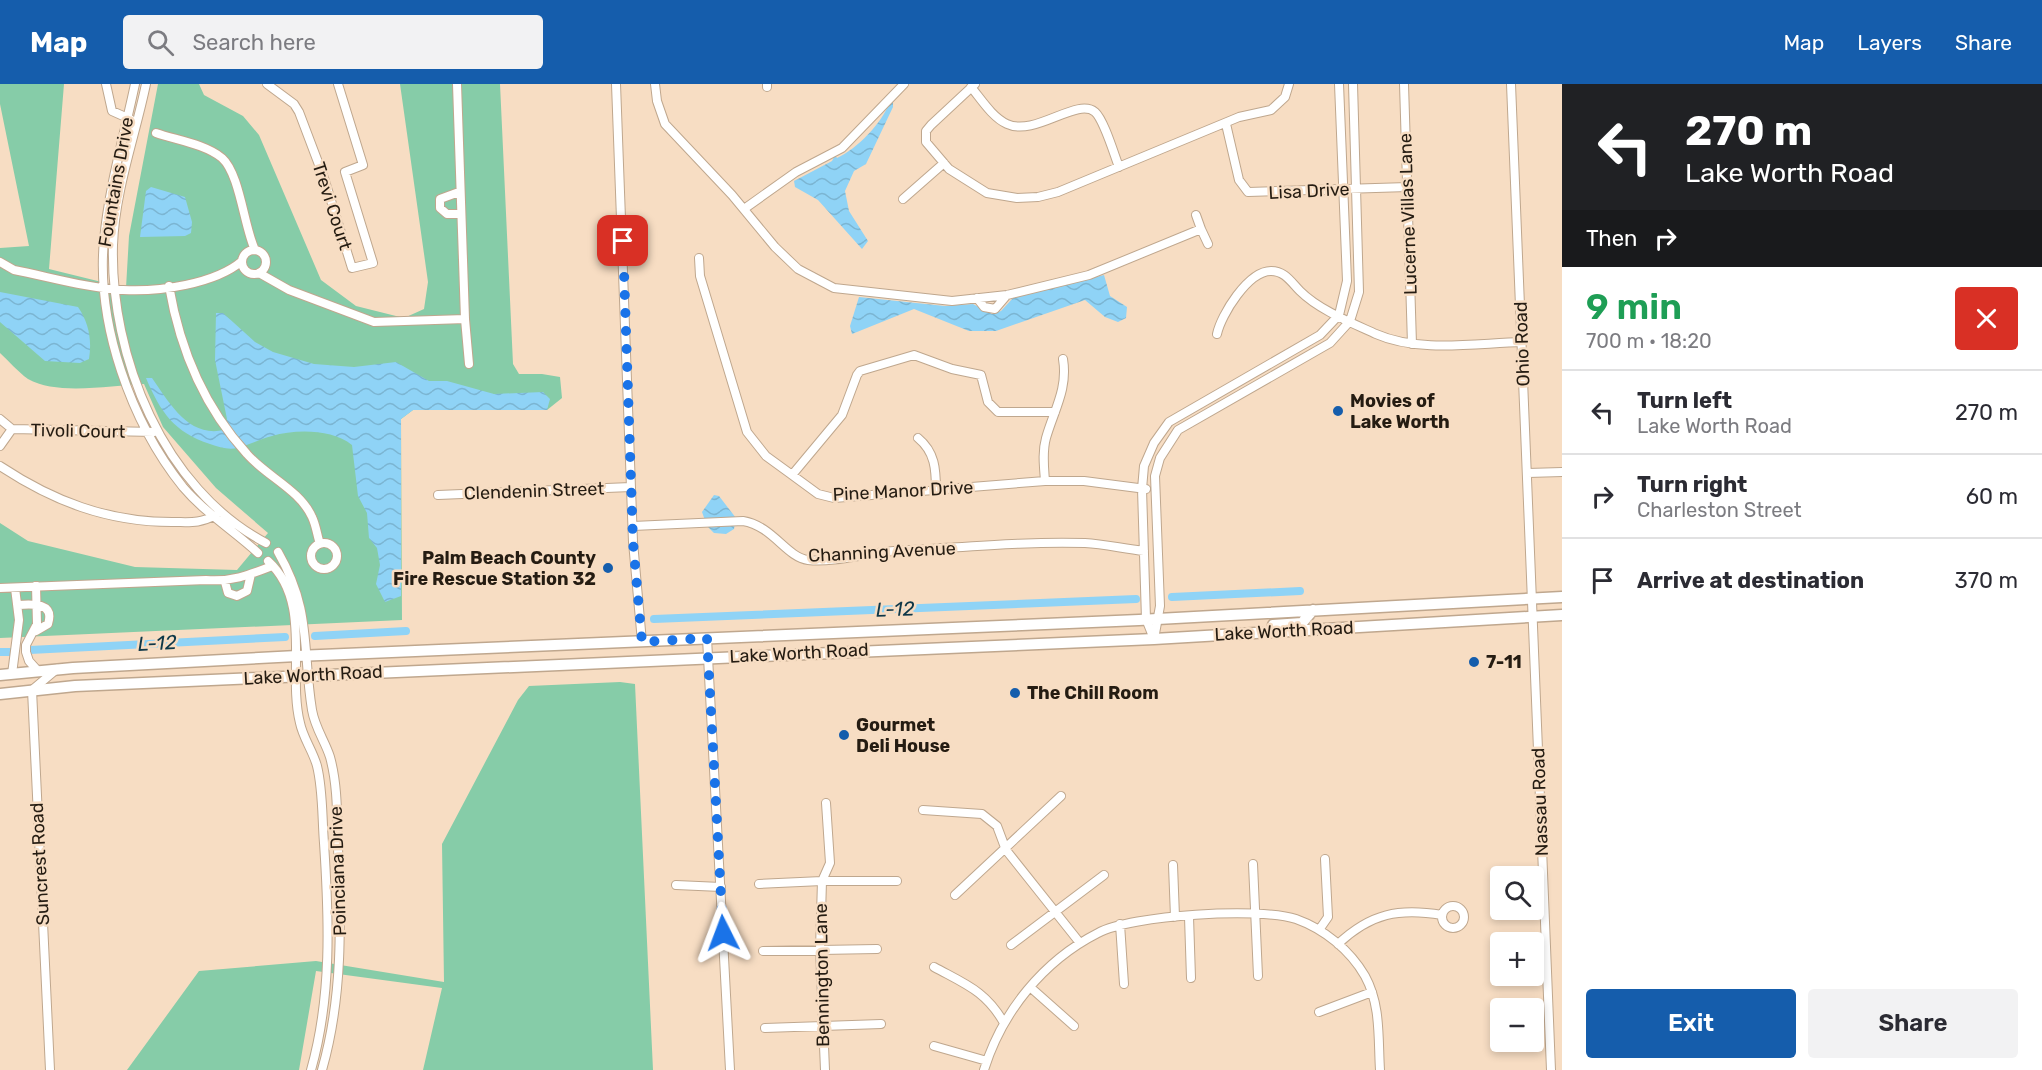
<!DOCTYPE html>
<meta charset="utf-8">
<style>
body{margin:0;font-family:Rubik,sans-serif;background:#f2f2f3;color:#2b2b33;height:100vh;display:flex;flex-direction:column;font-size:22px;white-space:nowrap}
*{box-sizing:border-box;margin:0}
p{font-size:20px;color:#7c7c81}
.icon{flex:none;width:33px;height:33px;fill:none;stroke:currentColor;stroke-width:2;stroke-linecap:round;stroke-linejoin:round}
.map{position:relative;flex:1;overflow:hidden}
.drawer{display:flex;flex-direction:column;background:#fff;width:480px}
.drawer>*{flex:none}
.banner{background:#202124;color:#fff;overflow:hidden}
.controls{position:absolute;left:1490px;top:782px;display:grid;gap:12px}
.controls a{display:grid;place-items:center;width:54px;height:54px;border-radius:6px;background:#fff;box-shadow:0 3px 9px #0003;font-size:30px}
.pin{position:absolute;display:grid;place-items:center;width:51px;height:51px;color:#fff;margin:-26px;border-radius:12px;box-shadow:0 3px 9px #0006}
.me{position:absolute;width:66px;margin:-33px;rotate:357deg;stroke-linejoin:round;filter:drop-shadow(0 0 4px #0008)}
.turn{display:flex;align-items:center;gap:21px;height:126px;padding:0 24px;font-size:27px}
.turn .icon{width:78px;height:78px;stroke-width:2.5}
.turn b{display:block;font-size:42px;line-height:51px}
.then{display:flex;align-items:center;height:57px;padding:0 24px;background:#0003;gap:12px;font-size:22px}
.round{display:grid;place-items:center;flex:none;width:63px;height:63px;border-radius:6px;background:#f2f2f3}
.headline{display:flex;align-items:center;justify-content:space-between;height:102px;padding:0 24px}
h1{font-size:36px;font-weight:600;line-height:45px;color:#1e9e55}
.action{display:flex;gap:12px;margin-top:auto;padding:12px 24px}
.action a{flex:1;height:69px;border-radius:6px;background:#155dac;color:#fff;font-size:24px;font-weight:600;line-height:69px;text-align:center}
.action a+a{background:#f2f2f3;color:#2b2b33}
ul{padding:0;list-style:none}
li{display:flex;align-items:center;gap:18px;height:84px;padding:0 24px;border-top:2px solid #e1e1e2}
li div{flex:1}
li b{display:block;font-size:22px}
li em{font-style:normal}
header{display:flex;align-items:center;gap:36px;box-sizing:border-box;height:84px;padding:0 30px;background:#155dac;color:#fff}
header strong{font-size:28px}
nav{display:flex;gap:33px;margin-inline-start:auto;font-size:21px}
.search{width:420px;height:54px;background:#f2f2f3;display:flex;align-items:center;gap:15px;box-sizing:border-box;padding:0 21px;border-radius:6px;color:#7c7c81;font-size:22px}
main{display:flex;flex:1;min-height:0}
.map>svg:first-child{display:block}
.green{fill:#86cca8}
.water{fill:url(#water-waves)}
.lines{fill:none;stroke-linecap:round;stroke-linejoin:round}
.canal{stroke:#8fd3f6;stroke-width:8}
.minor-casing{stroke:#bfa78e;stroke-width:10}
.major-casing{stroke:#bfa78e;stroke-width:13}
.minor{stroke:#fff;stroke-width:8}
.major{stroke:#fff;stroke-width:10}
.route{stroke:#1a73e8;stroke-width:10;stroke-dasharray:0 18}
.poi-dot{fill:#155dac;stroke:#f7ddc3;stroke-width:2}
.labels{text-anchor:middle;dominant-baseline:central;stroke-width:5;stroke-linejoin:round;paint-order:stroke}
.street-label{font-size:18px;fill:#251c12;stroke:#f7ddc3}
.poi-label{font-size:18px;font-weight:bold;fill:#251c12;stroke:#f7ddc3;text-anchor:start}
.water-label{font-size:20px;font-style:italic;fill:#0e3748;stroke:#f7ddc3}
</style>
<header>
<strong>Map</strong>
<div class="search"><svg class="icon" aria-label="search" viewBox="0 0 24 24"><circle cx="10" cy="10" r="6"/><path d="M15 15l6 6"/></svg>Search here</div>
<nav><a>Map</a><a>Layers</a><a>Share</a></nav>
</header>
<main>
<div class="map">
<svg width="1562" height="986" viewBox="0 0 1562 986">
<defs>
<pattern id="water-waves" width="16" height="10" patternUnits="userSpaceOnUse" patternTransform="scale(1.5)"><rect width="16" height="10" fill="#8fd3f6"/><path d="M0 5q4-4 8 0t8 0" fill="none" stroke="#7bb5d2"/></pattern>
</defs>
<rect width="100%" height="100%" fill="#f7ddc3"/>
<path class="green" d="M0 0H64L49 185 126 204 129 152 158 0H199L204 11 243 32 259 51 321 196 356 222 404 234 424 225 428 198 400 0H500L513 280 519 290H542L560 293 562 314 547 326H413L401 335 402 536 0 554V439L28 457 135 483 237 486 268 449 216 404 163 343 144 300C111 301 58 312 28 295 18 288 9 277 0 269V164L29 162 0 20Z
M620 598 635 600 653 986H423L442 904 316 887 299 986H127L199 887 316 877 444 898 442 760 518 616 529 602Z"/>
<path class="water" d="M890 18H893V23L866 80 854 87 845 107 849 127 868 157 862 165 818 116 795 103 794 97 832 77 835 71 837 74C858 64 881 40 890 18Z
M151 103 185 113 192 138 191 149 185 152 140 153 146 107Z
M1104 191 1110 212 1127 223 1126 234 1118 238 1105 233 1085 216 996 247H969L914 225 852 250 850 242 859 213 945 222 973 220 992 230 1001 227 1013 214Z
M0 208 78 223C89 239 92 256 89 275L80 279 45 277 0 238Z
M216 229H223L255 258 273 268 314 280 354 283 396 278 429 297H447L494 310 543 308 550 315 547 326H413L401 335V512L385 518 376 500 380 481 377 464 369 454 367 429 358 412 352 361C332 345 296 345 272 352 260 355 249 361 237 364 228 366 219 363 210 360 174 348 161 329 146 294H152C169 318 188 354 224 346L227 335 215 276Z
M714 411 719 412 736 434 734 445 726 450 714 449 707 442 702 428Z"/>
<g class="lines">
<path class="canal" d="M1172 513 1300 507
M654 535 1136 515
M315 552 406 547
M30 566 285 553
M0 568H10"/>
<defs>
<path id="minor" d="M106 0 112 27 130 35
M135 0C124 52 109 103 104 156 96 240 131 338 183 403 205 429 233 446 258 469
M146 0C135 53 115 106 113 161 110 272 163 405 266 459
M267 0 294 20 299 28 324 94 352 184 373 179 345 88 363 81 338 0
M616 0 633 458 642 558
M655 0 657 17 665 40 732 111 775 163 798 185 834 204 952 217 1007 211 1089 191 1201 145 1208 160
M767 0V3
M975 0 931 41 926 47V58L949 85 987 109 1017 114 1038 113 1058 108 1239 33 1271 26 1285 13 1289 0
M1404 0 1412 260
M1511 0 1551 986
M971 3C981 15 992 33 1007 40 1035 53 1077 13 1095 28 1104 36 1114 70 1119 83
M1226 40 1239 96 1248 108 1408 103
M156 49C176 56 205 60 222 74 240 90 244 143 255 166
M459 108 440 115V124L447 130H460
M903 115 944 79
M744 125 796 88 842 64 904 0
M1196 131 1201 145
M242 178a12 12 0 1 1 24 0a12 12 0 1 1-24 0Z
M699 174 700 192 747 348 766 372 788 388 818 410 834 414 1045 397H1084L1146 405
M0 178 14 186C50 193 87 204 123 206 159 208 215 200 242 177
M259 189 289 206 374 238 465 235 457 0
M169 202C180 266 203 322 247 370 266 392 300 406 312 433 316 441 317 451 320 460
M977 214 984 223 995 225 1007 211
M465 235 469 280
M1217 250C1221 231 1248 187 1271 187 1285 187 1291 198 1300 207 1319 226 1352 239 1376 250 1419 269 1476 259 1522 258
M0 335 12 345 154 348
M918 354C935 368 936 385 936 407
M0 362 12 345
M0 382C53 417 107 438 172 438 191 438 198 440 216 431
M1528 389 1562 388
M792 391 842 331 857 291 860 287 914 271 952 285 981 291 988 318 998 328H1055
M1045 397C1044 383 1042 368 1046 354 1054 326 1068 305 1063 275
M438 411 631 403
M633 442 743 437C773 442 786 473 808 476 833 479 868 469 894 467 957 464 1022 457 1085 459 1105 460 1124 465 1144 467
M311 472a13 13 0 1 1 26 0a13 13 0 1 1-26 0Z
M278 468C312 527 302 564 312 626 315 644 325 657 330 673 338 702 337 734 338 764 341 839 343 913 322 986
M268 477C313 518 287 588 300 639 303 654 313 667 317 682 323 706 322 734 324 759 329 835 332 912 311 986
M225 498 228 509 237 512 247 507 251 490
M36 502 37 540 26 561V568L29 577 38 587
M0 504 206 496C232 498 249 491 272 482
M18 521C32 520 55 518 48 540L36 547
M707 554 730 986
M1154 555 1146 535 1142 405 1144 382 1154 359 1169 338 1320 251 1339 231 1347 197 1339 0
M1154 555 1160 522 1155 392 1160 374 1178 346 1330 259 1350 237 1359 208 1353 0
M12 590 19 536 15 504
M923 726 982 730 997 742 1006 766 1080 859
M1253 780 1258 892
M1173 781 1175 833
M759 800 822 797H897
M676 801 721 803
M955 811 1061 712
M1442 833a11 11 0 1 1 22 0a11 11 0 1 1-22 0Z
M1189 833 1191 894
M1120 840 1124 900
M1319 846 1328 833 1325 775
M1338 860C1371 829 1399 824 1442 831
M1011 861 1104 791
M763 867 877 865
M934 883C965 900 986 907 1004 939
M1030 903 1074 942
M1319 928 1372 908
M765 944 881 940
M934 962 987 977
M50 986 32 606 57 585
M825 986 820 865 822 797 830 779 826 719
M984 986C1002 928 1043 877 1098 849 1131 831 1260 823 1296 835 1324 845 1350 866 1365 892 1381 921 1378 954 1380 986"/>
<path id="major" d="M1273 541 1302 539 1313 526
M0 591 73 584 297 572 1139 536 1562 513
M0 610 75 602 1154 555 1562 531"/>
</defs>
<use href="#minor" class="minor-casing"/>
<use href="#major" class="major-casing"/>
<use href="#minor" class="minor"/>
<use href="#major" class="major"/>
</g>
<g class="lines">
<path class="route" d="M623 157 633 458 642 558 707 554 723 849"/>
</g>
<g class="poi-dot">
<circle cx="1338" cy="327" r="6"/>
<circle cx="608" cy="484" r="6"/>
<circle cx="1474" cy="578" r="6"/>
<circle cx="1015" cy="609" r="6"/>
<circle cx="844" cy="651" r="6"/>
</g>
<g class="labels">
<g class="street-label">
<text transform="translate(116 98) rotate(-80)">Fountains Drive</text>
<text transform="translate(1309 107) rotate(-3)">Lisa Drive</text>
<text transform="translate(332 122) rotate(72)">Trevi Court</text>
<text transform="translate(1408 130) rotate(-92)">Lucerne Villas Lane</text>
<text transform="translate(1522 260) rotate(-92)">Ohio Road</text>
<text transform="translate(78 347) rotate(1)">Tivoli Court</text>
<text transform="translate(534 407) rotate(-2)">Clendenin Street</text>
<text transform="translate(903 407) rotate(-3)">Pine Manor Drive</text>
<text transform="translate(882 468) rotate(-3)">Channing Avenue</text>
<text transform="translate(1284 547) rotate(-3)">Lake Worth Road</text>
<text transform="translate(799 569) rotate(-3)">Lake Worth Road</text>
<text transform="translate(313 591) rotate(-3)">Lake Worth Road</text>
<text transform="translate(1540 718) rotate(-92)">Nassau Road</text>
<text transform="translate(40 780) rotate(-93)">Suncrest Road</text>
<text transform="translate(338 787) rotate(-92)">Poinciana Drive</text>
<text transform="translate(822 891) rotate(-91)">Bennington Lane</text>
</g>
<g class="poi-label">
<text x="1350" y="317">Movies of<tspan x="1350" dy="21">Lake Worth</tspan></text>
<text x="596" y="474" text-anchor="end">Palm Beach County<tspan x="596" dy="21">Fire Rescue Station 32</tspan></text>
<text x="1486" y="578">7-11</text>
<text x="1027" y="609">The Chill Room</text>
<text x="856" y="641">Gourmet<tspan x="856" dy="21">Deli House</tspan></text>
</g>
<g class="water-label">
<text transform="translate(895 525) rotate(-2)">L-12</text>
<text transform="translate(157 559) rotate(-3)">L-12</text>
</g>
</g>
</svg>
<div class="controls">
<a><svg class="icon" aria-label="search" viewBox="0 0 24 24"><circle cx="10" cy="10" r="6"/><path d="M15 15l6 6"/></svg></a>
<a>+</a>
<a>−</a>
</div>
<div class="pin" style="left:623px;top:157px;background:#d93025"><svg class="icon" aria-label="arrive" viewBox="0 0 24 24"><path d="M6 21V4h12l-3 4 3 4H6"/></svg></div>
<svg class="me" style="left:723px;top:849px" viewBox="-20 -20 40 40"><path d="M0-17L14 15 0 8-14 15z" fill="#1a73e8" stroke="#fff" stroke-width="4"/></svg>
</div>
<section class="drawer">
<div class="banner">
<div class="turn"><svg class="icon" aria-label="left" viewBox="0 0 24 24"><path d="M17 20v-9H6M10 6l-5 5 5 5"/></svg><div><b>270 m</b>Lake Worth Road</div></div>
<div class="then">Then<svg class="icon" aria-label="right" viewBox="0 0 24 24"><path d="M7 20v-9h11M14 6l5 5-5 5"/></svg></div>
</div>
<div class="headline"><div><h1>9 min</h1><p>700 m · 18:20</p></div><a class="round" style="background:#d93025;color:#fff"><svg class="icon" aria-label="close" viewBox="0 0 24 24"><path d="M6 6l12 12M18 6L6 18"/></svg></a></div>
<ul>
<li><svg class="icon" aria-label="left" viewBox="0 0 24 24"><path d="M17 20v-9H6M10 6l-5 5 5 5"/></svg><div><b>Turn left</b><p>Lake Worth Road</p></div><em>270 m</em></li>
<li><svg class="icon" aria-label="right" viewBox="0 0 24 24"><path d="M7 20v-9h11M14 6l5 5-5 5"/></svg><div><b>Turn right</b><p>Charleston Street</p></div><em>60 m</em></li>
<li><svg class="icon" aria-label="arrive" viewBox="0 0 24 24"><path d="M6 21V4h12l-3 4 3 4H6"/></svg><div><b>Arrive at destination</b></div><em>370 m</em></li>
</ul>
<div class="action"><a>Exit</a><a>Share</a></div>
</section>
</main>
